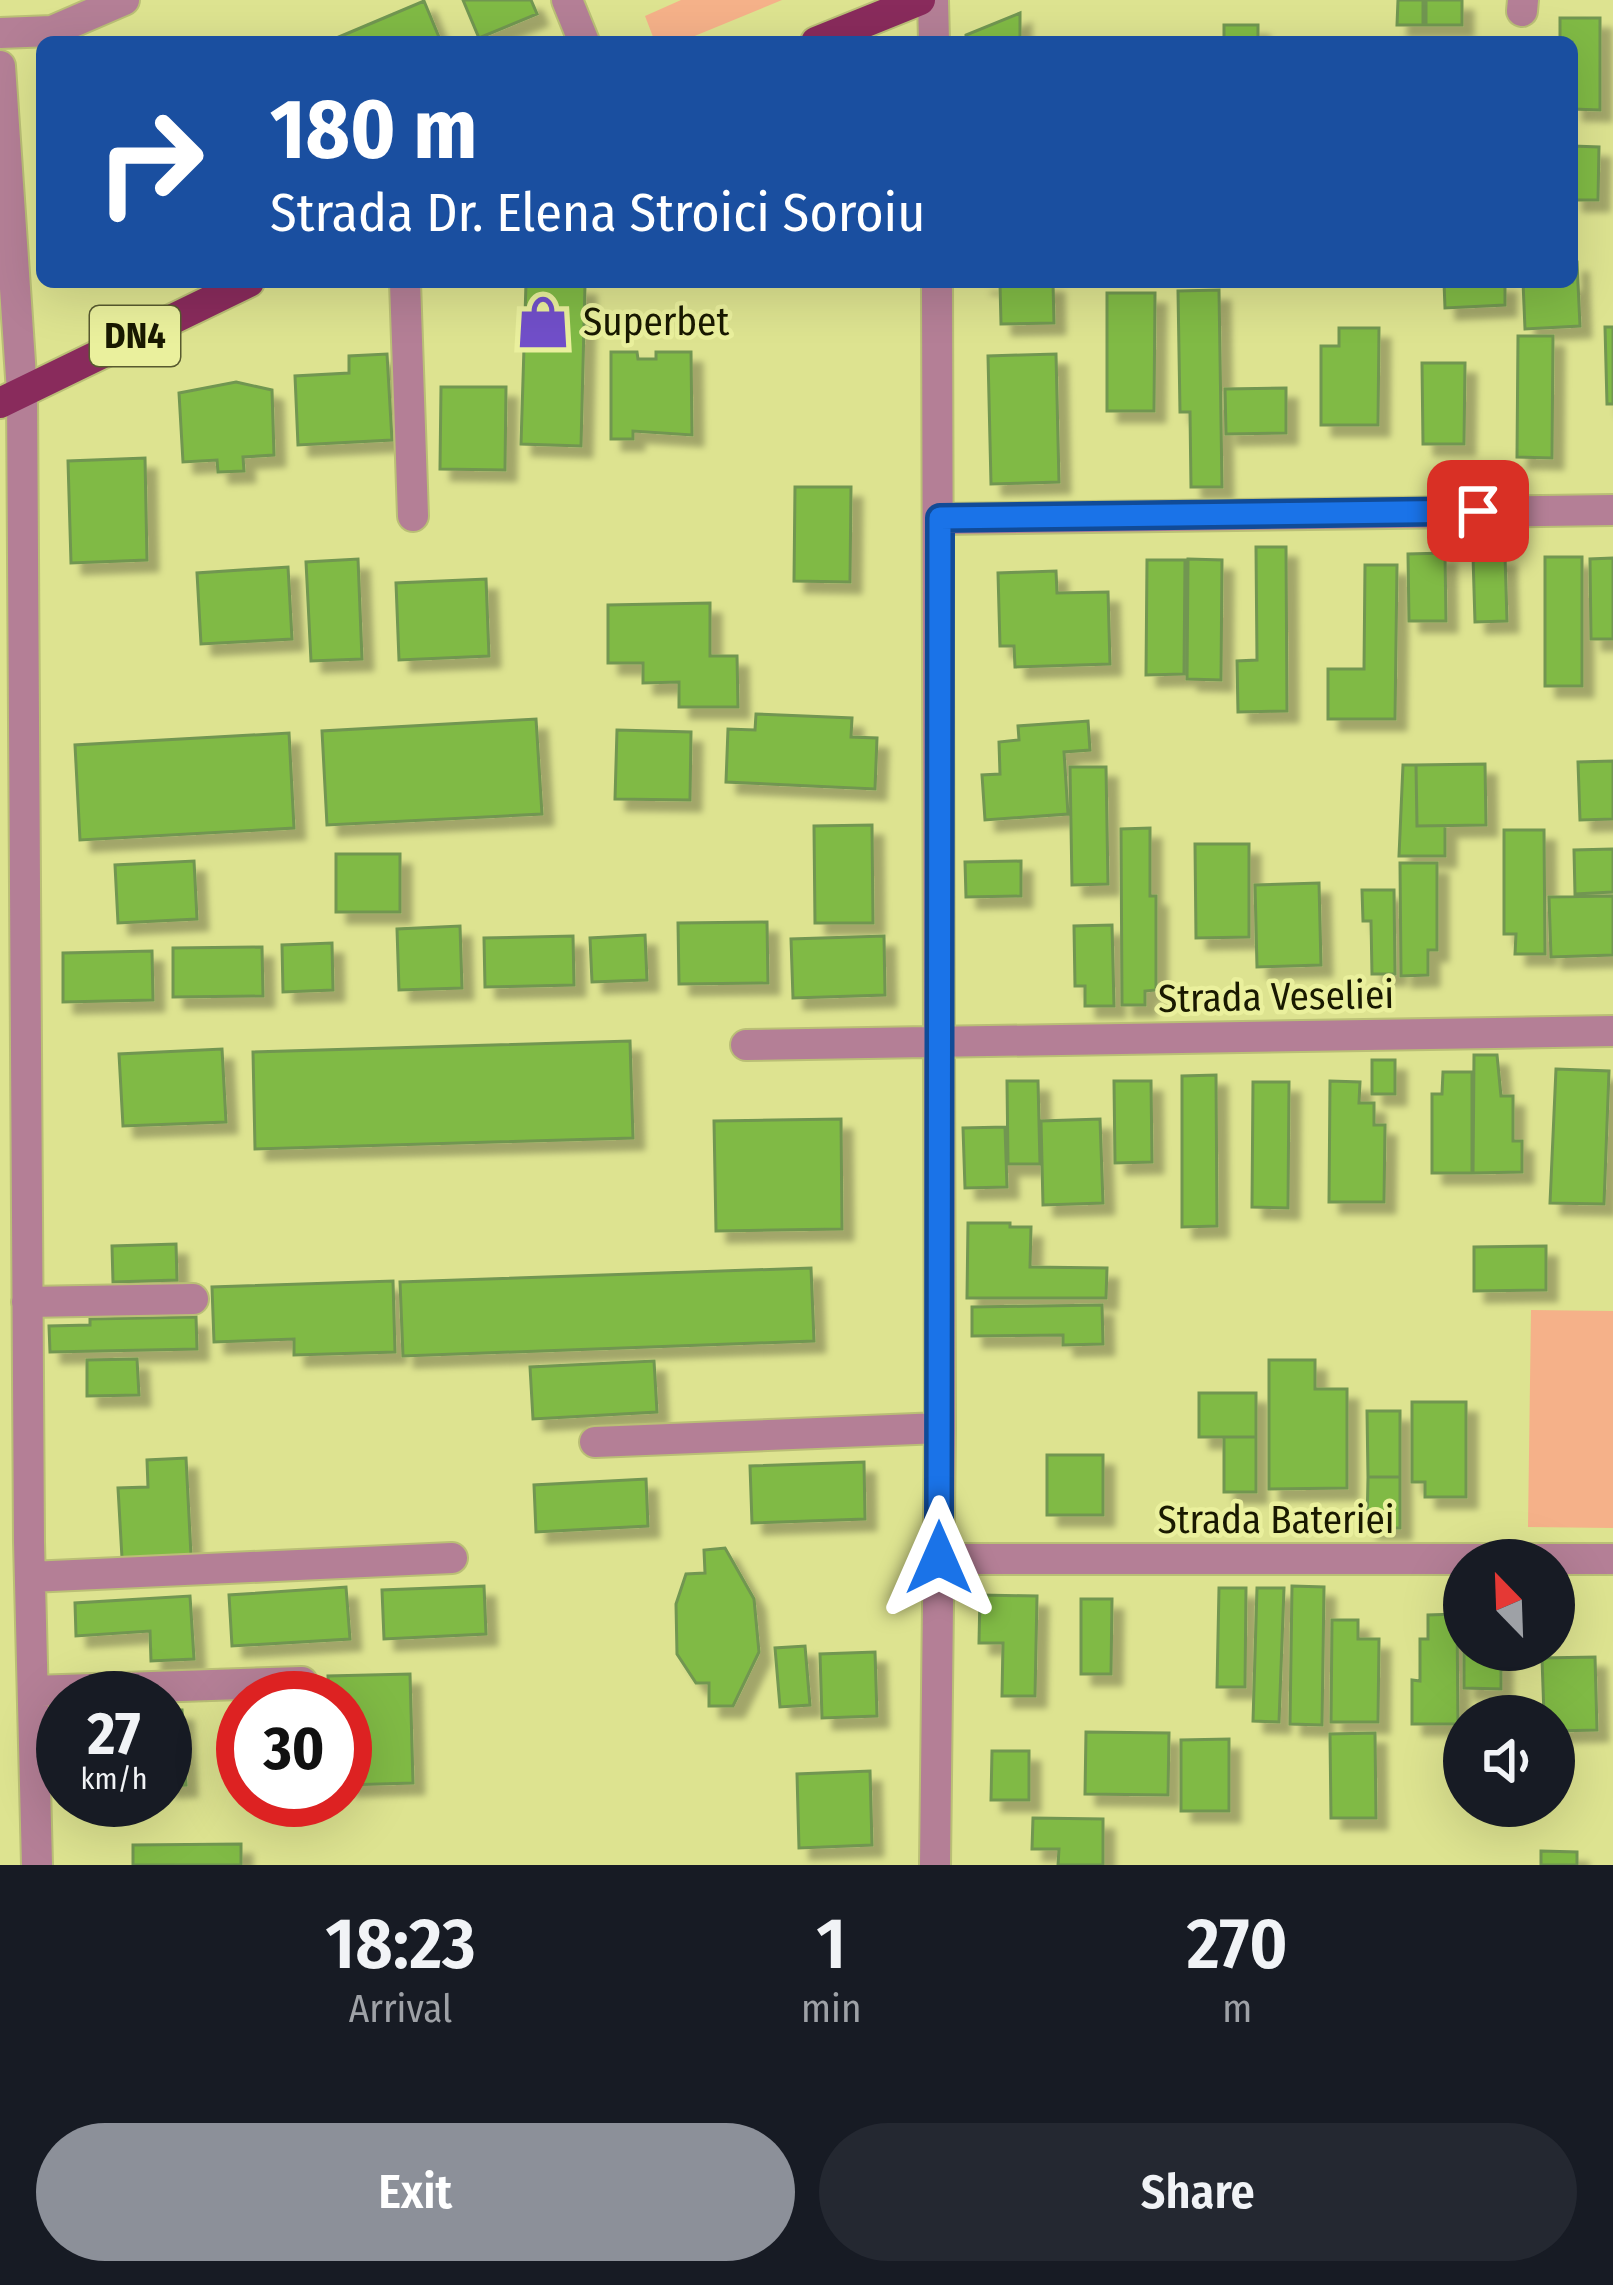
<!DOCTYPE html>
<style>
body{margin:0;font-family:"Fira Sans Condensed",sans-serif;background:#242831;color:#f1f3f6;height:100vh;display:flex;flex-direction:column;font-size:45px;white-space:nowrap}
*{box-sizing:border-box;margin:0}
p{font-size:39px;color:#9ea1a6}
.icon{flex:none;width:66px;height:66px;fill:none;stroke:currentColor;stroke-width:2;stroke-linecap:round;stroke-linejoin:round}
.map{position:relative;height:1865px;overflow:hidden}
.side{display:flex;flex-direction:column;background:#171b24;flex:1}
.side>*{flex:none}
.top-card{position:absolute;left:36px;top:36px;width:1542px;height:252px;border-radius:18px;box-shadow:0 12px 48px #0002;background:#1a4fa0;color:#fff;overflow:hidden}
.needle{width:78px;rotate:337deg}
.buttons{position:absolute;left:1443px;top:1539px;display:grid;gap:24px}
.buttons a{display:grid;place-items:center;width:132px;height:132px;border-radius:50%;background:#171b24;box-shadow:0 12px 48px #0002;font-size:60px}
.speed{position:absolute;left:36px;top:1671px;display:flex;gap:24px;font-size:60px;font-weight:700;text-align:center}
.speed>*{display:grid;place-content:center;width:156px;height:156px;border-radius:50%;background:#171b24;box-shadow:0 12px 48px #0002;line-height:1}
.speed small{font-size:30px;font-weight:400}
.speed .limit{border:18px solid #d22;background:#fff;color:#111}
.pin{position:absolute;display:grid;place-items:center;width:102px;height:102px;color:#fff;margin:-51px;border-radius:24px;box-shadow:0 6px 18px #0006}
.me{position:absolute;width:132px;margin:-66px;rotate:0deg;stroke-linejoin:round;filter:drop-shadow(0 0 9px #0008)}
.turn{display:flex;align-items:center;gap:42px;height:252px;padding:0 36px;font-size:54px}
.turn .icon{width:156px;height:156px;stroke-width:2.5}
.turn b{display:block;font-size:84px;line-height:102px}
.eta{display:flex;justify-content:space-evenly;align-items:center;height:204px;text-align:center}
.eta b{font-size:72px;font-weight:600;line-height:84px}
.cta{display:flex;gap:24px;margin-top:auto;padding:24px 36px}
.cta a{flex:1;height:138px;border-radius:72px;background:#8c9099;color:#fff;font-size:48px;font-weight:600;line-height:138px;text-align:center}
.cta a+a{background:#242831;color:#f1f3f6}
.map>svg:first-child{display:block}
.green{fill:#f5b189}
.building{fill:#80ba44;stroke:#719651;stroke-width:3;filter:url(#shadow)}
.lines{fill:none;stroke-linecap:round;stroke-linejoin:round}
.minor-casing{stroke:#babf76;stroke-width:34}
.major-casing{stroke:#babf76;stroke-width:34}
.minor{stroke:#b47f96;stroke-width:30}
.major{stroke:#892b5c;stroke-width:30}
.route-casing{stroke:#114b97;stroke-width:30}
.route{stroke:#1a73e8;stroke-width:21}
.labels{text-anchor:middle;dominant-baseline:central;stroke-width:9;stroke-linejoin:round;paint-order:stroke}
.shield{fill:#eaf09d;stroke:#585a2f;stroke-width:3}
.shield-label{font-size:36px;font-weight:bold;fill:#191900}
.poi-label{font-size:39px;fill:#191900;stroke:#eaf09d;text-anchor:start}
.street-label{font-size:39px;fill:#191900;stroke:#eaf09d}
</style>
<div class="map">
<svg width="1613" height="1865" viewBox="0 0 1613 1865">
<defs>
<filter id="shadow"><feDropShadow dx="11" dy="11" stdDeviation="3" flood-color="#0004"/></filter>
</defs>
<rect width="100%" height="100%" fill="#dde390"/>
<path class="green" d="M681 0H782L680 42H655L645 16Z
M1531 1310 1613 1311V1528L1528 1527Z"/>
<path class="building" d="M463 0H531L537 14 479 38Z
M1398 0H1423V25H1397Z
M1426 0H1462V25H1426Z
M424 1 441 42H327Z
M1020 13V42H966V35Z
M1560 18H1600V110L1572 109V42H1560Z
M1224 25H1258V39L1271 42H1224Z
M1572 146 1599 147 1598 200H1572Z
M1572 262H1577L1580 326 1525 329 1523 282H1572Z
M979 282H1053L1054 323 1001 324 1000 284Z
M1444 282H1505V305L1445 308Z
M526 283 585 285 581 446 521 444Z
M1219 290 1222 487H1191L1190 412H1180L1178 291Z
M1107 293H1155L1154 411H1107Z
M1605 327H1613V404H1607Z
M1339 328H1379L1378 425H1321V346H1339Z
M1518 336H1553L1552 458 1517 457Z
M611 352H637L638 359H656V352H691L692 435 633 431V439H611Z
M387 354 392 440 298 445 295 376 349 373V356Z
M1056 354 1059 482 991 484 988 356Z
M1422 363H1465L1464 444H1423Z
M236 382 272 390 274 455 243 457 244 471 218 472 217 460 183 462 179 393Z
M441 387H506L505 470 440 469Z
M1286 388V433L1226 434 1225 389Z
M145 458 147 560 71 563 68 461Z
M795 487H851L850 582 794 581Z
M1256 547H1286L1287 711 1238 712 1237 661 1257 660Z
M1445 553 1446 621H1409L1408 554Z
M1505 555 1507 621 1475 622 1473 556Z
M1545 557H1582V686H1545Z
M1613 558V639H1591L1590 559Z
M358 559 362 659 311 661 306 562Z
M1188 559 1222 560 1221 680 1187 679Z
M1147 560H1185L1184 674 1146 675Z
M1365 565H1397L1395 719H1328V669H1364Z
M288 567 292 639 201 644 197 573Z
M1056 571 1057 593 1108 592 1110 664 1015 667 1014 646H1000L998 573Z
M486 579 489 656 399 660 396 583Z
M710 603V656H737L738 707H679V682L643 683V663H608V605Z
M756 714 852 718 851 737 877 738 875 789 726 782 728 729 755 730Z
M536 719 542 814 327 825 322 731Z
M1088 721 1090 750 1064 752 1068 814 985 820 982 775 1000 774 999 742 1019 740 1018 726Z
M617 730 691 732 690 800 615 799Z
M289 733 294 828 80 840 75 745Z
M1613 761V819L1580 820 1578 762Z
M1485 764 1486 825 1417 826 1416 765Z
M1403 765H1416L1417 826H1445V856H1399Z
M1070 767H1106L1108 884 1072 885Z
M872 825 873 923H815L814 826Z
M1150 828V896H1156V990L1145 991V1005H1122L1121 829Z
M1504 830H1544L1545 954H1515L1516 934H1504Z
M1195 844H1249V937L1196 938Z
M1613 849V892L1575 894 1574 850Z
M336 854H400V912H336Z
M194 861 197 919 118 923 115 865Z
M1021 861V896L966 897 965 862Z
M1400 863H1437V950H1428V975L1401 976Z
M1319 883 1321 965 1257 967 1255 885Z
M1362 890H1394L1395 974H1372L1371 921H1363Z
M1613 896V955L1551 957 1549 897Z
M767 922 768 983 679 984 678 923Z
M1112 925 1114 1006H1085V986H1075L1074 926Z
M460 926 462 988 399 990 397 929Z
M645 935 647 980 592 982 590 938Z
M573 936 574 985 485 987 484 938Z
M884 936 885 995 793 998 791 939Z
M332 943 333 990 283 992 282 945Z
M262 947 263 996 173 997V948Z
M152 951 153 1000 63 1002V953Z
M630 1041 633 1138 255 1149 253 1052Z
M222 1049 226 1122 123 1126 119 1054Z
M1474 1055H1497L1501 1096H1513V1141H1522V1172L1473 1173Z
M1372 1060H1395V1094H1372Z
M1556 1069 1609 1071 1604 1204 1550 1203Z
M1443 1072H1472V1173H1432V1094H1442Z
M1216 1075 1217 1226 1182 1227V1076Z
M1007 1081H1038L1040 1164H1008Z
M1114 1081H1151L1152 1162 1115 1163Z
M1330 1081 1360 1082 1359 1103H1374V1125H1385L1384 1202H1329Z
M1253 1082H1289L1288 1208 1252 1207Z
M841 1119 842 1229 716 1231 714 1121Z
M1100 1119 1103 1203 1043 1205 1041 1121Z
M1005 1127 1007 1187 965 1188 963 1128Z
M968 1223H1010V1227H1031L1030 1267 1107 1268 1106 1298H967Z
M176 1244 177 1280 113 1282 112 1246Z
M1546 1246V1290L1474 1291V1247Z
M811 1268 814 1341 403 1356 400 1282Z
M393 1281 395 1352 294 1355V1339L214 1342 212 1287Z
M1102 1305 1103 1344 1063 1345V1335L972 1336V1307Z
M196 1317 197 1349 50 1352 49 1326 90 1325V1319Z
M137 1359 139 1395 87 1396V1360Z
M1269 1360H1315V1389H1347V1488L1269 1489Z
M654 1361 657 1412 533 1419 530 1367Z
M1199 1393H1256V1437H1199Z
M1412 1402H1466V1497H1425V1482H1412Z
M1367 1411H1400V1477H1368Z
M1224 1437H1256V1492H1224Z
M1047 1455H1103V1515H1047Z
M186 1458 191 1555 122 1558 118 1488 148 1487 147 1460Z
M864 1462 865 1519 752 1523 750 1466Z
M1368 1477H1400V1528H1367Z
M646 1479 648 1526 536 1532 534 1485Z
M725 1548 754 1599 759 1652 733 1706H709V1683H696L677 1654 676 1604 686 1574 705 1573 704 1550Z
M484 1586 486 1634 384 1639 382 1590Z
M1292 1586 1324 1587 1322 1725 1290 1724Z
M346 1587 350 1639 232 1646 229 1595Z
M1219 1588H1246L1245 1687H1217Z
M1257 1588H1284L1279 1722 1253 1721Z
M1464 1591V1650H1501V1689L1464 1688Z
M980 1595 1037 1596 1035 1696H1002L1003 1643H979Z
M190 1596 194 1659 151 1661 150 1631 76 1636 75 1603Z
M1081 1599H1112L1111 1674H1081Z
M1457 1614 1458 1724H1412V1680L1420 1681V1639H1428V1615Z
M1332 1620H1358V1639H1379L1378 1722H1331Z
M805 1646 810 1705 780 1707 775 1648Z
M875 1652 877 1716 822 1718 820 1654Z
M1595 1657 1597 1730 1554 1731V1716H1544L1542 1658Z
M410 1674 413 1783 345 1785V1698H329L328 1676Z
M165 1710H182L186 1785 165 1786Z
M1086 1732 1169 1733 1168 1795 1085 1794Z
M1375 1733 1376 1818H1331L1330 1734Z
M1229 1739V1811H1181V1740Z
M992 1751H1029V1800H991Z
M870 1771 872 1845 799 1848 797 1774Z
M1033 1818 1103 1819V1865H1058L1059 1849H1032Z
M241 1844V1865H133V1845Z
M1541 1851 1577 1852V1865H1541Z"/>
<g class="lines">
<defs>
<path id="minor" d="M567 0 584 42
M933 0 934 42
M1522 11 1523 0
M0 33 52 31 124 0
M0 66 22 392 29 1542 37 1865
M405 282 413 516
M940 519 1613 510
M746 1045 1613 1031
M27 1302 193 1299
M595 1442 940 1428
M939 1559H1613
M30 1577 452 1558
M33 1691 302 1682
M935 1865 940 1428 937 282"/>
<path id="major" d="M816 42 920 0
M0 403 249 282"/>
</defs>
<use href="#minor" class="minor-casing"/>
<use href="#major" class="major-casing"/>
<use href="#minor" class="minor"/>
<use href="#major" class="major"/>
</g>
<g class="lines">
<defs>
<path id="route" d="M939 1558 940 518 1478 511"/>
</defs>
<use href="#route" class="route-casing"/>
<use href="#route" class="route"/>
</g>
<defs>
<symbol id="shop-bare" viewBox="-9 -9 18 18"><path d="M-5-2.5h2.3a2.7 3.5 0 0 1 5.4 0H5L5.5 6h-11ZM-1.5-2.5h3a1.5 2.3 0 0 0-3 0Z" fill="#714fc9" stroke="#eaf09d" stroke-width="2.5" paint-order="stroke"/></symbol>
</defs>
<g fill-rule="evenodd">
<use href="#shop-bare" x="505" y="284" width="76" height="76"/>
</g>
<g class="labels">
<rect class="shield" x="90" y="306" width="90" height="60" rx="9"/>
<g class="shield-label">
<text x="135" y="336">DN4</text>
</g>
<g class="poi-label">
<text x="583" y="322">Superbet</text>
</g>
<g class="street-label">
<text transform="translate(1276 997) rotate(-1)">Strada Veseliei</text>
<text x="1276" y="1520">Strada Bateriei</text>
</g>
</g>
</svg>
<div class="buttons">
<a><svg class="needle" viewBox="-14 -14 28 28"><path d="M0-13l5 13h-10z" fill="#e53935"/><path d="M0 13l5-13h-10z" fill="#9ea1a6"/></svg></a>
<a><svg class="icon" aria-label="sound" viewBox="0 0 24 24"><path d="M4 9h4l5-4v14l-5-4H4zM17 9q2 3 0 6"/></svg></a>
</div>
<div class="speed"><div>27<small>km/h</small></div><div class="limit">30</div></div>
<div class="pin" style="left:1478px;top:511px;background:#d93025"><svg class="icon" aria-label="arrive" viewBox="0 0 24 24"><path d="M6 21V4h12l-3 4 3 4H6"/></svg></div>
<svg class="me" style="left:939px;top:1558px" viewBox="-20 -20 40 40"><path d="M0-17L14 15 0 8-14 15z" fill="#1a73e8" stroke="#fff" stroke-width="4"/></svg>
<div class="top-card">
<div class="turn"><svg class="icon" aria-label="right" viewBox="0 0 24 24"><path d="M7 20v-9h11M14 6l5 5-5 5"/></svg><div><b>180 m</b>Strada Dr. Elena Stroici Soroiu</div></div>
</div>
</div>
<section class="side">
<div class="eta">
<div><b>18:23</b><p>Arrival</p></div>
<div><b>1</b><p>min</p></div>
<div><b>270</b><p>m</p></div>
</div>
<div class="cta"><a>Exit</a><a>Share</a></div>
</section>
